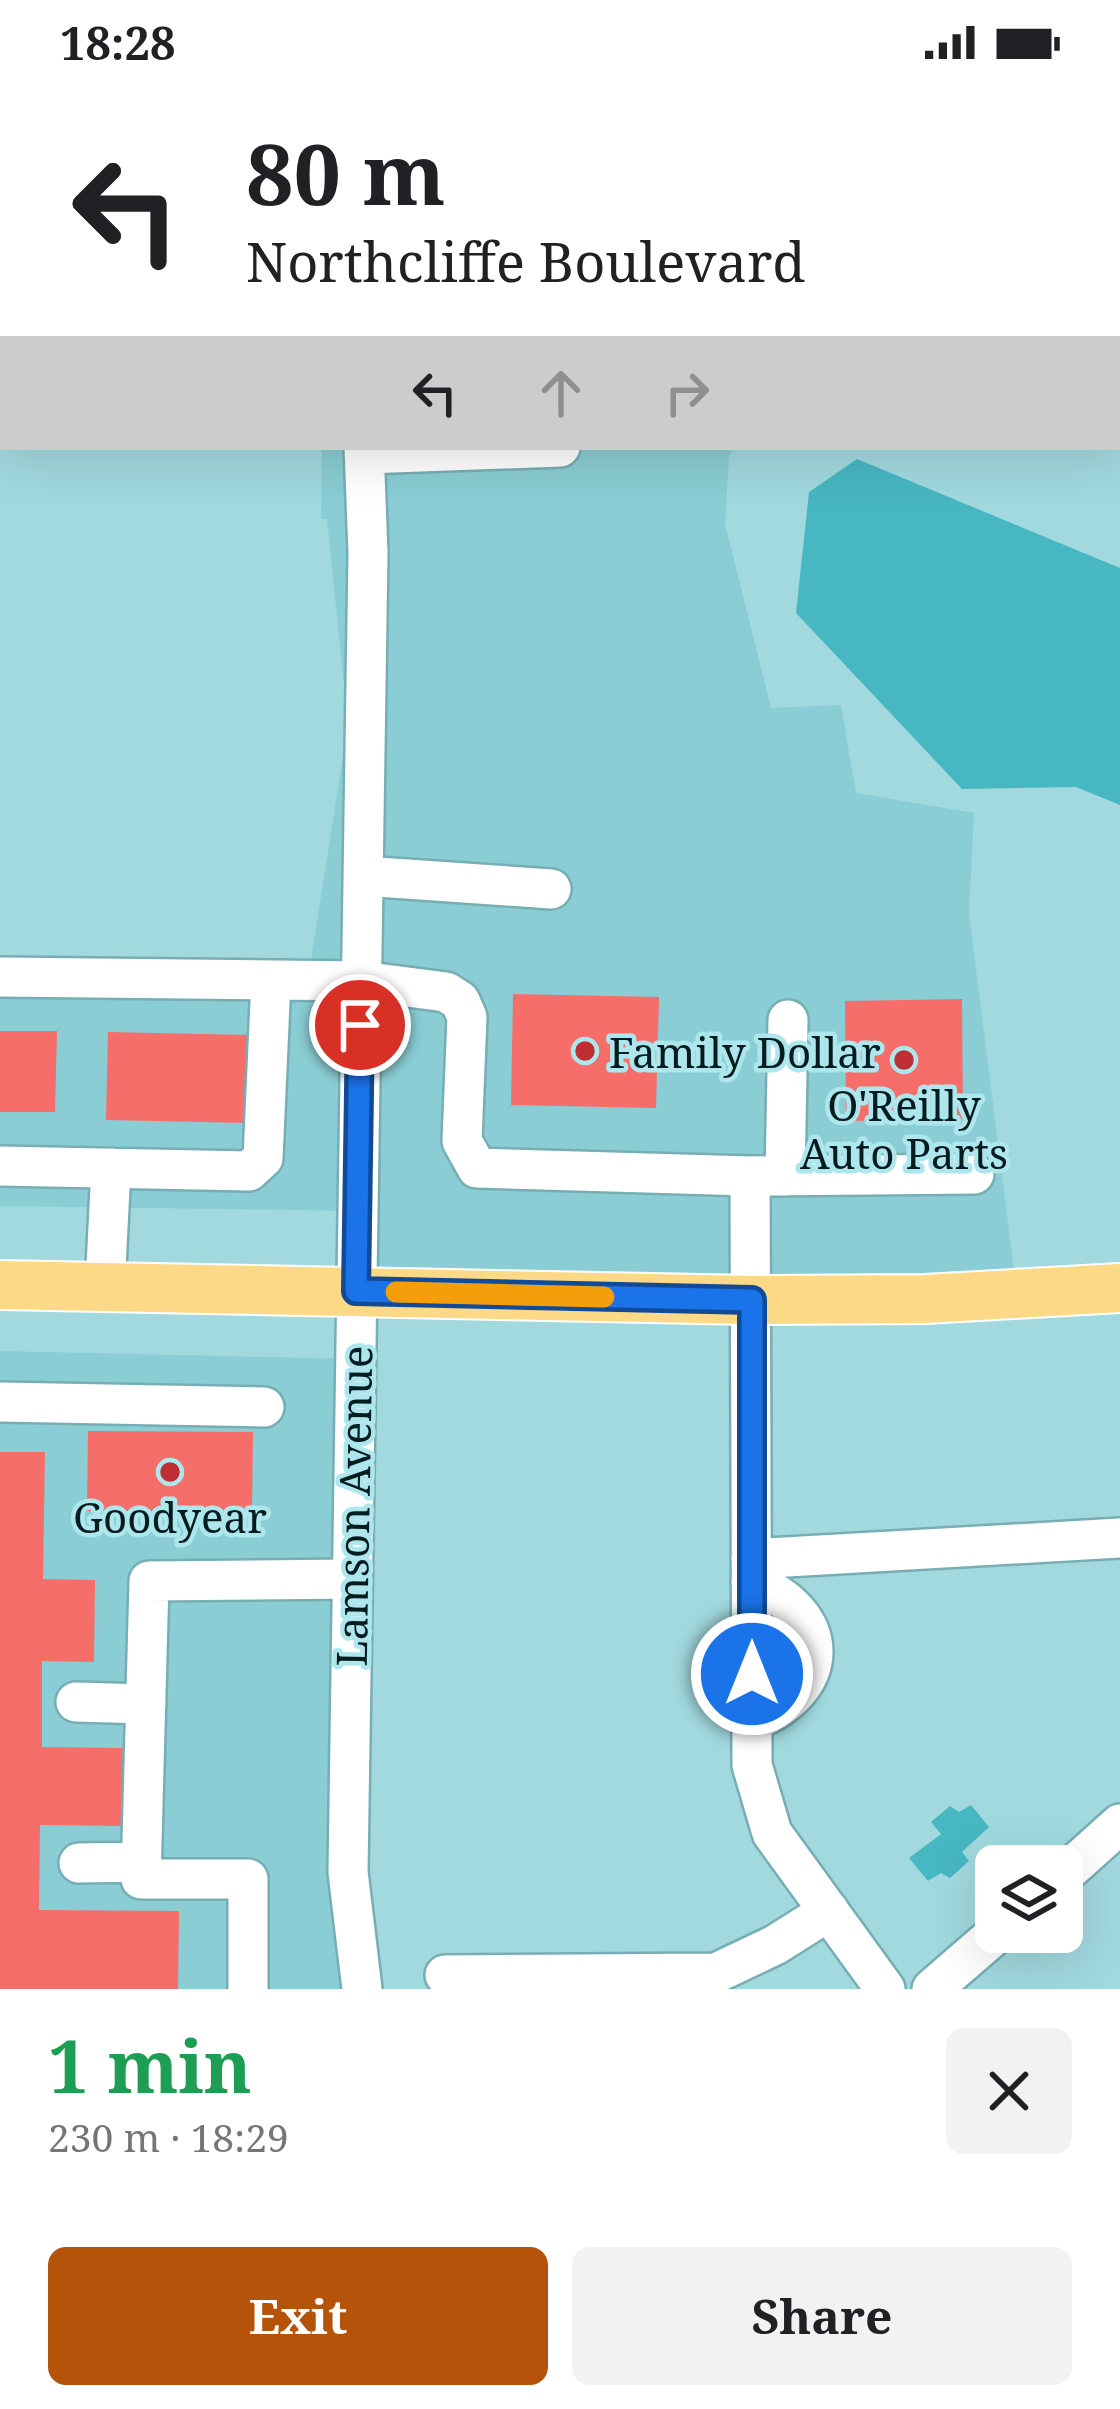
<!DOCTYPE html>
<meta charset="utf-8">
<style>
body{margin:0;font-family:"Noto Serif",serif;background:#f2f2f2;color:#202124;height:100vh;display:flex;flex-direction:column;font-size:45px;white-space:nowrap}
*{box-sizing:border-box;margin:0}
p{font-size:39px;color:#757577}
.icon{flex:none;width:66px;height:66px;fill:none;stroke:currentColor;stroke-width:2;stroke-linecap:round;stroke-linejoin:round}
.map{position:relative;height:1905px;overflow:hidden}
.sheet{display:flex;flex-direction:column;background:#fff;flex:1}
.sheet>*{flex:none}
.top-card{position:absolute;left:0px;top:0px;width:1122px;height:366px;box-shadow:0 12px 48px #0002;background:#fff;color:#202124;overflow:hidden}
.fabs{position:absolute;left:975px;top:1761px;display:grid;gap:24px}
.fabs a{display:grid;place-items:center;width:108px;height:108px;border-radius:18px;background:#fff;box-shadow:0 12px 48px #0002;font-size:60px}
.pin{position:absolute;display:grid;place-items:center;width:102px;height:102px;color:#fff;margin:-51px;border:6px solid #fff;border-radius:50%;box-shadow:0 3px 12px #0007}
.me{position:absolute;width:132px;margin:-66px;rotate:0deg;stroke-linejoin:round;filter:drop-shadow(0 0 9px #0008)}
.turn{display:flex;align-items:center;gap:42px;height:252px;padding:0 48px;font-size:54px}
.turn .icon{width:156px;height:156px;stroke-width:2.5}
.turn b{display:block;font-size:84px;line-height:102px}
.lanes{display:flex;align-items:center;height:114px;padding:0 48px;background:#0003;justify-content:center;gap:60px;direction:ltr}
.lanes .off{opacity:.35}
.round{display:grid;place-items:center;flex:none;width:126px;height:126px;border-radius:18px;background:#f2f2f2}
.headline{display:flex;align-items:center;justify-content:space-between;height:204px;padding:0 48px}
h1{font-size:72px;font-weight:700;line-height:90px;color:#1e9e55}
.primary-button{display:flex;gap:24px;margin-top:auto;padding:24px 48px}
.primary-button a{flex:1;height:138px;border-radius:18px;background:#b45309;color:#fff;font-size:48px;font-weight:700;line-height:138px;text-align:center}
.primary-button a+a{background:#f2f2f2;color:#202124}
.status{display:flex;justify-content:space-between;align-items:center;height:84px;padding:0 60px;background:#fff;direction:ltr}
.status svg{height:33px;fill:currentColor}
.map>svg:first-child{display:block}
.built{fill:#8acdd4}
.water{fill:#47b7c2}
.building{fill:#f66e69}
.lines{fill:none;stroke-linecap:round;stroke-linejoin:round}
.minor-casing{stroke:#77aeb4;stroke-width:44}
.major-casing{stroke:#fff;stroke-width:52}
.minor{stroke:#fff;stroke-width:39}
.major{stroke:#fbd987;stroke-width:48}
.route-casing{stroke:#114b97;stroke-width:30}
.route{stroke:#1a73e8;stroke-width:21}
.slow{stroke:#f59e0b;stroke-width:21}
.poi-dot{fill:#be2e32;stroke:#aee6ed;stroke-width:4.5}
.labels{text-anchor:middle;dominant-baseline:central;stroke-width:9;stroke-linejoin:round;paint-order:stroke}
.poi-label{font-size:42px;fill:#061d1f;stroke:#aee6ed}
.street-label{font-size:42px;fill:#061d1f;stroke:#aee6ed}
</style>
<div class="status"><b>18:28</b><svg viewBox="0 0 49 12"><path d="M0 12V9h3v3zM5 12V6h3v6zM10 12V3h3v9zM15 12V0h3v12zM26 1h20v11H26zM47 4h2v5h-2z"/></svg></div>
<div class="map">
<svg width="1120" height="1905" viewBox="0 0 1120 1905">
<rect width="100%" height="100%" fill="#a1d9df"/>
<path class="built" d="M0 0H729L730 3H3L0 247Z
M322 363H734L729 373 725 440 771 624 841 621 856 709 974 729 969 830 1015 1194 362 1191 363 1127 0 1122V906L306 907 348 641 327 435H321Z
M0 1267 359 1275 368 1905H0Z"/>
<path class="water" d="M857 375 1120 484V721L1076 703 962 705 796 529 809 408Z
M971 1721 989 1743 962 1768 969 1777 950 1794 941 1789 928 1797 909 1774 941 1750 931 1738 950 1722 959 1728Z"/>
<path class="building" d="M513 910 659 913 656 1024 511 1021Z
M962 915 963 1035 846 1037 845 917Z
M0 947H57L55 1028H0Z
M108 948 250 951 248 1039 106 1036Z
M88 1347 253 1348 252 1428 87 1427Z
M0 1368H45L43 1495 95 1496 94 1578 42 1577V1663L123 1664 122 1742 40 1741 39 1826 179 1827 178 1905H0Z"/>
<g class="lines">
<defs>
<path id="minor" d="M289 0 290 3
M734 0 735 3
M0 83 3 82
M0 132H3
M365 370 560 363
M363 792 551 805
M0 893 361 897 446 908 460 917 467 933 462 1057 477 1084 750 1092
M0 1082 249 1087 263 1074 271 896
M785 1092 788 936
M105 1203 111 1084
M0 1318 264 1323
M751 1475 1120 1454
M751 1498C833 1529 834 1605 752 1637
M76 1618 146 1620
M79 1779 142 1778
M1062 1792 1120 1740
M445 1891 716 1889 775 1861 829 1827
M248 1905V1795H141L149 1497 352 1495
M362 1905 348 1788 368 469 364 363
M885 1905 772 1749 752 1681 750 1092 974 1090
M932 1905 998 1848"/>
<path id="major" d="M0 1201 752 1216 925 1215 1120 1204"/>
</defs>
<use href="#minor" class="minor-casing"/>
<use href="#major" class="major-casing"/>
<use href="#minor" class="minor"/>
<use href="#major" class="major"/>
</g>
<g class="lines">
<defs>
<path id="route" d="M360 941 356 1207 752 1216V1590"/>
</defs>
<use href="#route" class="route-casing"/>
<use href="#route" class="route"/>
<path class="slow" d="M396 1208 604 1213"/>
</g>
<g class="poi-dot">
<circle cx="585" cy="967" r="12"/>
<circle cx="904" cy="976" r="12"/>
<circle cx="170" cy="1388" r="12"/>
</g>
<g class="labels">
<g class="poi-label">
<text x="609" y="967" text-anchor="start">Family Dollar</text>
<text x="904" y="1020">O'Reilly<tspan x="904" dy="48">Auto Parts</tspan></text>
<text x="170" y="1432">Goodyear</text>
</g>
<g class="street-label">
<text transform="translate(353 1422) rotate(-89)">Lamson Avenue</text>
</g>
</g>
</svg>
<div class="fabs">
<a><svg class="icon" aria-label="layers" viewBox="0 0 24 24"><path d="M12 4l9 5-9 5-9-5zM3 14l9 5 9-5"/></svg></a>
</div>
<div class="pin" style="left:360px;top:941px;background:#d93025"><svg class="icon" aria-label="arrive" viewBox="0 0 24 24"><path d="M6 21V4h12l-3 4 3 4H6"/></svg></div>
<svg class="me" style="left:752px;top:1590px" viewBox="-20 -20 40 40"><circle r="17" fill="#1a73e8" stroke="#fff" stroke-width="3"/><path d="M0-11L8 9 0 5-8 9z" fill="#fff"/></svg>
<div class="top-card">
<div class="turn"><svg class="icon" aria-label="left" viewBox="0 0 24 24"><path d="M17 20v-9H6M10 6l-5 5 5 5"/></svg><div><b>80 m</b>Northcliffe Boulevard</div></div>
<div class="lanes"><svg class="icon" aria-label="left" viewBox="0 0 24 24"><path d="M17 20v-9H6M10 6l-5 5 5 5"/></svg><svg class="icon off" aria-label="ahead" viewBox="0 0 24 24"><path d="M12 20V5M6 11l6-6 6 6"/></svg><svg class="icon off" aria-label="right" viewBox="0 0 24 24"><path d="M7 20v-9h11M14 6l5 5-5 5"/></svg></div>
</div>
</div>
<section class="sheet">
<div class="headline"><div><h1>1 min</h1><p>230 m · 18:29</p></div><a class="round"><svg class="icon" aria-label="close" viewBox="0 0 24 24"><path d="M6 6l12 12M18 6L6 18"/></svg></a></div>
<div class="primary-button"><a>Exit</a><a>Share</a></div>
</section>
